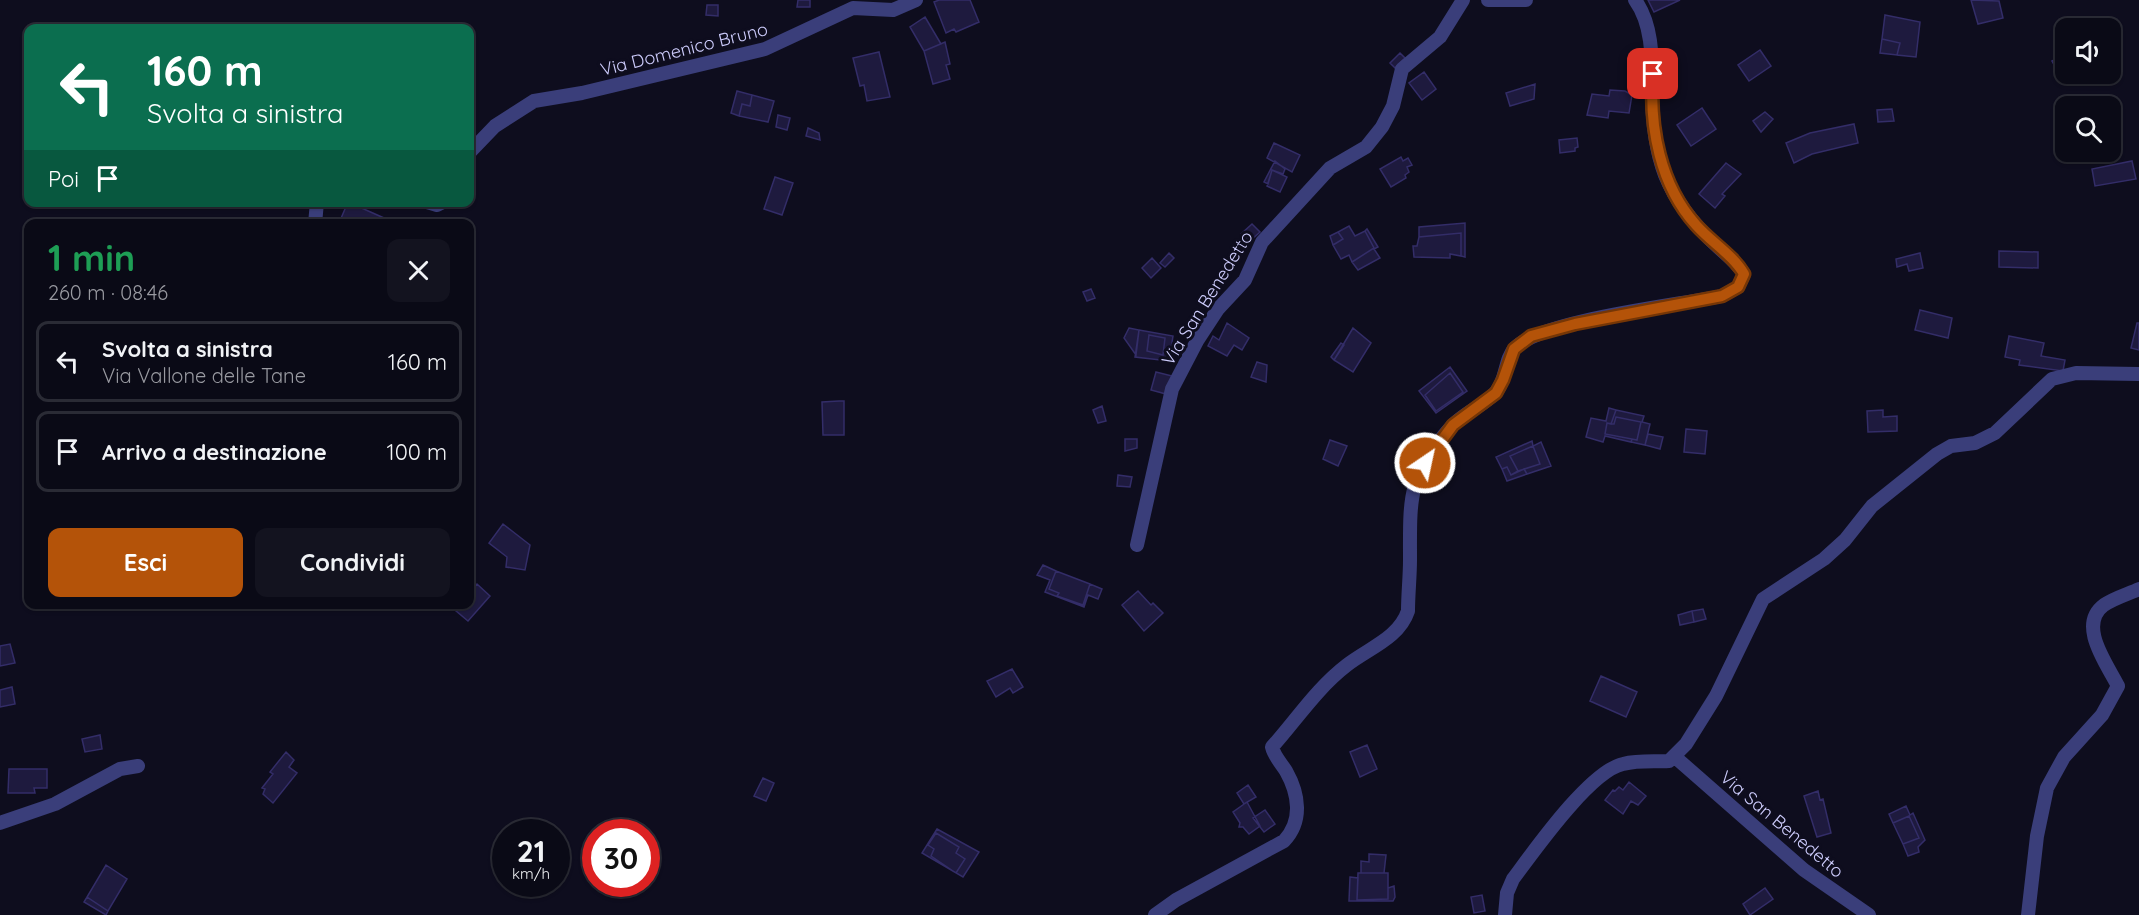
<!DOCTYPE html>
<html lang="it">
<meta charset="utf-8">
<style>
body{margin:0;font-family:Quicksand,sans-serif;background:#13131f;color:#f1f3f6;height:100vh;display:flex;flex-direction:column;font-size:22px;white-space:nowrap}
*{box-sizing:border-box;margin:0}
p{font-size:20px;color:#999aa1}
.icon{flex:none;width:33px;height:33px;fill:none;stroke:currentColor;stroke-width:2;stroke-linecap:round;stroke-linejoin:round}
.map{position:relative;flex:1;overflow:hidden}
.drawer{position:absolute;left:24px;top:219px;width:450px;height:390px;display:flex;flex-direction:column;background:#0a0a16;border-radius:12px;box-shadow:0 2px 4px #0004,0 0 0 2px #2a2b35}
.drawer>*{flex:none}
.hud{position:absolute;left:24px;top:24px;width:450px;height:183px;border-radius:12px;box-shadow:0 2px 4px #0004,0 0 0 2px #2a2b35;background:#0b6e4f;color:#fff;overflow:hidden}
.fabs{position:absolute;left:2055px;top:18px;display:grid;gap:12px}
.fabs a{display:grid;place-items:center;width:66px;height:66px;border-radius:12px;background:#0a0a16;box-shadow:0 2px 4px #0004,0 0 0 2px #2a2b35;font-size:30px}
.speed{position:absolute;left:492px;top:819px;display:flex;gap:12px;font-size:30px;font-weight:700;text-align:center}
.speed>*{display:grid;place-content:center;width:78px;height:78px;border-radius:50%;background:#0a0a16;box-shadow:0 2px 4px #0004,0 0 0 2px #2a2b35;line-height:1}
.speed small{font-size:15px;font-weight:400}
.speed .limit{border:9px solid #d22;background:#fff;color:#111}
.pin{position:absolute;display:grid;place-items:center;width:51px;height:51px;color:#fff;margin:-26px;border-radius:12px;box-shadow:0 3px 9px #0006}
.me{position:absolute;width:66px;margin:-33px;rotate:34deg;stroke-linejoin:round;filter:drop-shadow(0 0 4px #0008)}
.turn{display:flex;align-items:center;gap:21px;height:126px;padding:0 24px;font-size:27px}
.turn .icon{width:78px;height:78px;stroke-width:2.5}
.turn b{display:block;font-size:42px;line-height:51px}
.then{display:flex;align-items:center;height:57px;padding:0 24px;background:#0003;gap:12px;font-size:22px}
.round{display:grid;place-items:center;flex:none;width:63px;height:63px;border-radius:12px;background:#13131f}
.head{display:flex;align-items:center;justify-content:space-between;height:102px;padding:0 24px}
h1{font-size:36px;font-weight:700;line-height:45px;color:#1e9e55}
.button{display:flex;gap:12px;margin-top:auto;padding:12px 24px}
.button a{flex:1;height:69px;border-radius:12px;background:#b45309;color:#fff;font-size:24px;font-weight:700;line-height:69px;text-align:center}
.button a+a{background:#13131f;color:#f1f3f6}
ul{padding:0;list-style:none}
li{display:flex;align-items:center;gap:18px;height:81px;margin:0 12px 9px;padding:0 12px;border:3px solid #2a2b35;border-radius:12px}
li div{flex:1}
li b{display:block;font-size:22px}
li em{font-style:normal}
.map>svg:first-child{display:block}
.building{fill:#1e1a3e;stroke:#332d68;stroke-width:1.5;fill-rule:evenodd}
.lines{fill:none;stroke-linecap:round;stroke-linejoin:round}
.minor{stroke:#3a3e7a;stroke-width:14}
.route-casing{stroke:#753606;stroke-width:15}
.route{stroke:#b45309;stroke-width:10}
.labels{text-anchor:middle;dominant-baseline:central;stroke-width:6;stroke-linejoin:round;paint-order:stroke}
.street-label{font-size:18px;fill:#cdccfc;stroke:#0e0d1e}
</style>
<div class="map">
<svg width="2139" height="915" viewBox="0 0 2139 915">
<rect width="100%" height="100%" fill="#0e0d1e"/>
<path class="building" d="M798 0H810V7H797Z
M939 0H970L979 22 956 32 954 29 946 33 934 2Z
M1648 0H1680L1654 12Z
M1971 0 1999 1 2003 18 1978 24Z
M707 5H718V16L706 15Z
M1885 15 1920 22 1916 57 1897 55 1900 43 1882 39Z
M925 17 941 44 924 51 910 27Z
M1882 39 1900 43 1897 55 1880 53Z
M945 42 950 64 946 65 950 79 933 84 924 51Z
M1760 50 1771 66 1749 81 1738 65Z
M879 52 890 97 867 101 864 85 860 86 853 58Z
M1400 53 1405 58 1395 68 1390 63Z
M2063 55 2066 74 2061 77 2052 61Z
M1424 72 1436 89 1422 100 1409 83Z
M1535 84 1534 99 1510 106 1506 93Z
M1610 90 1625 91 1632 95 1629 113 1609 111 1608 118 1587 115 1592 94 1609 96Z
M737 91 752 95 750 106 742 104 739 116 731 113Z
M752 95 774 101 768 122 739 116 742 104 750 106Z
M1702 108 1716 129 1691 146 1677 125Z
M1892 109 1894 121 1878 122 1877 110Z
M1765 112 1773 119 1761 132 1753 121Z
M778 115 790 118 787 130 776 127Z
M1854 124 1858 143 1812 154 1794 163 1786 143 1810 133Z
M808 128 819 133 820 140 806 136Z
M1577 138 1578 147 1575 148V151L1560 153 1559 140Z
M1274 143 1300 155 1292 172 1267 158Z
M1401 157 1403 161 1408 158 1412 165 1407 167 1409 172 1405 175 1406 178 1391 187 1380 169Z
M1275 161 1285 169 1283 174 1272 170 1268 184 1264 182Z
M2132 161 2136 179 2095 186 2092 169Z
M1726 163 1741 174 1722 194 1725 196 1715 208 1699 194Z
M1272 170 1287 177 1280 192 1267 186Z
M775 177 793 183 782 215 764 209Z
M348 202 384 218 382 224 339 223Z
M1465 223V257L1461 256V233L1419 237V227Z
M1252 224 1260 232 1249 242 1241 234Z
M1349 226 1355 236 1365 231 1374 248 1352 262 1349 255 1341 259 1333 245 1343 239 1338 232Z
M1367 229 1378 247 1374 249 1380 258 1358 270 1352 262 1374 248 1365 231Z
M1338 232 1343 239 1333 245 1330 236Z
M1461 233V256L1450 254V258L1414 257 1413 246H1417L1419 237Z
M1999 251 2038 252V268L1999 267Z
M1169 253 1174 258 1165 267 1160 263Z
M1920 253 1923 268 1909 271 1907 264 1897 267 1896 259Z
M1152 258 1161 268 1151 278 1142 268Z
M1091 289 1095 298 1087 301 1083 292Z
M1920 310 1952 318 1948 338 1915 330Z
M1227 323 1249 338 1242 350 1234 345 1227 356 1208 346 1213 336 1219 340Z
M2137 323H2139V350L2131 348Z
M1129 328 1139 330 1136 355 1124 338Z
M1353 328 1371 343 1353 372 1334 360Z
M1139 330 1173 336 1169 361 1135 357ZM1149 335 1165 338 1163 355 1147 351Z
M1149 335 1165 338 1163 355 1147 351Z
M2009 336 2044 343 2041 356 2065 360 2063 371 2019 365 2020 360 2005 357Z
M1341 343 1344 345 1334 360 1331 357Z
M1257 362 1267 365 1266 382 1251 377Z
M1450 367 1467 391 1436 413 1419 391ZM1450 373 1463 392 1436 411 1425 395Z
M1156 372 1172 376 1166 394 1151 390Z
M1450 373 1463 392 1436 411 1425 395Z
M839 401H844V435H823L822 402Z
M1102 406 1106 421 1098 423 1093 410Z
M1609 408 1616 410 1611 424 1607 423 1605 434 1632 439 1631 442 1605 436 1603 442 1586 437 1591 418 1606 421Z
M1616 410 1644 416 1642 422 1650 424 1645 445 1631 442 1632 439 1637 440 1641 422 1616 417 1614 424H1611Z
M1883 410V417L1897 416V431L1868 432 1867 411Z
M1616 417 1641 422 1637 440 1605 434 1607 423 1614 424Z
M1686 429 1707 431 1705 454 1684 452Z
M1648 434 1663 437 1660 449 1645 445Z
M1125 439H1137V448L1125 451Z
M1330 440 1347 446 1338 466 1323 459Z
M1532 441 1533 446 1510 456 1518 471 1511 475 1507 467 1502 469 1496 457Z
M1541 442 1551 466 1527 474 1524 469 1540 464 1533 446Z
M1533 446 1540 464 1518 471 1510 456Z
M1507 467 1511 475 1524 469 1527 474 1507 481 1502 469Z
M1118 475 1132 477 1130 487 1117 486Z
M503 524 530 545 525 570 506 567 507 557 489 543Z
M1043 565 1056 571 1049 589 1059 593 1057 596 1083 605 1090 584 1102 589 1098 599 1088 595 1084 607 1045 592 1050 580 1037 575Z
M1056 571 1090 584 1083 605 1057 596 1059 593 1049 589Z
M477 584 490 596 468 621 455 610 459 604H470V593Z
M1138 591 1151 605 1153 603 1163 613 1144 631 1122 605Z
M1703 609 1706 619 1694 622 1692 611Z
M1692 611 1694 622 1680 625 1678 615Z
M10 644 15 663 0 666V646Z
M1012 669 1023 687 1013 693 1010 688 996 697 987 681Z
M1601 676 1637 692 1626 717 1590 701Z
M12 687 15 704 0 707V690Z
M100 735 102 749 85 752 82 739Z
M1367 745 1377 769 1360 777 1350 752Z
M286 752 294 760 289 767 297 773 273 803 263 794 265 789 262 788 273 774 270 772Z
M9 769H47V788H34L35 793H8Z
M763 778 774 783 766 801 754 796Z
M1629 782 1646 796 1638 805 1631 801 1623 814 1605 800 1613 790 1615 791 1619 787 1623 790Z
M1248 785 1256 797 1244 804 1237 793Z
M1818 791 1820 800 1823 799 1831 833 1817 837 1804 796Z
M1247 802 1260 826 1249 834 1243 827H1239L1240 823 1233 812Z
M1906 806 1910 815 1913 813 1925 840 1918 847 1919 852 1908 856 1903 844 1919 838 1909 816 1893 823 1889 814Z
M1265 810 1275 824 1264 832 1253 818Z
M1909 816 1919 838 1903 844 1893 823Z
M937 829 979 852 963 877 922 853ZM936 833 959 847 956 853 965 859 956 873 931 856 934 849 928 845Z
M936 833 959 847 956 853 965 859 956 873 931 856 934 849 928 845Z
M1369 854 1386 855 1384 873H1361V861L1369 862Z
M106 865 127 879 108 911 87 897Z
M1358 873H1388V899L1357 900Z
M1350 877 1358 878 1357 900 1388 899V888L1394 886 1395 897 1393 901H1349Z
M1765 888 1773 899 1750 915 1743 904Z
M1482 895 1485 911 1474 913 1471 897Z
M87 897 108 911 106 915 84 902Z"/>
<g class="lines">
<path class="minor" d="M1488 0H1526
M470 152 495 126 534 101 582 93 765 49 853 8 893 10 916 0
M427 202 437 205 443 202
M315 224 317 202
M1137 545 1172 389 1197 341 1218 309 1245 280 1262 242 1330 168 1366 147 1382 127 1393 106 1402 69 1440 37 1463 0
M1675 757 1804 870 1869 915
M0 823 55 804 120 769 138 766
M1155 915 1176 900 1284 841C1303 821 1299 794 1286 771 1281 763 1274 756 1272 747 1297 719 1317 688 1347 665 1369 648 1399 638 1408 611 1408 594 1410 577 1410 560 1410 499 1407 475 1452 426 1464 413 1483 406 1495 393 1507 381 1504 359 1515 348 1542 320 1679 305 1722 296L1738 287 1744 274C1737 262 1726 255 1716 245 1694 225 1676 202 1665 175 1655 149 1652 117 1652 89 1652 59 1653 25 1635 0
M1505 915 1507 893 1513 879C1534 851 1590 771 1623 764 1639 760 1654 762 1669 761L1686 744 1716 696 1763 599 1824 559 1845 540 1872 506 1937 454 1951 446 1975 443 1995 433 2052 379 2076 373 2139 374
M2028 915 2037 836 2047 788 2064 757 2102 715 2118 686C2107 664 2077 625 2104 605 2114 598 2128 594 2139 589"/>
</g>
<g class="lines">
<defs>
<path id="route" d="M1425 463 1453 425 1496 393 1503 380 1514 349 1531 336 1575 324 1722 296 1738 287 1744 274C1733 255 1711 242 1696 225 1660 185 1649 127 1653 74"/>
</defs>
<use href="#route" class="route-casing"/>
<use href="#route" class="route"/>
</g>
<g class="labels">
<g class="street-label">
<text transform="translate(684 49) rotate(-14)">Via Domenico Bruno</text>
<text transform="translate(1207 298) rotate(-58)">Via San Benedetto</text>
<text transform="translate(1782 824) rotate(40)">Via San Benedetto</text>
</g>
</g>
</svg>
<div class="fabs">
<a><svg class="icon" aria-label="sound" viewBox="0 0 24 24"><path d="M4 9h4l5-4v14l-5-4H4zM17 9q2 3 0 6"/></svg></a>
<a><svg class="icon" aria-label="search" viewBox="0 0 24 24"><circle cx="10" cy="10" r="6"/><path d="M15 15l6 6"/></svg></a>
</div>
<div class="speed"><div>21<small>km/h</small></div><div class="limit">30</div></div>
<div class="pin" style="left:1653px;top:74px;background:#d93025"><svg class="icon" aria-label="arrive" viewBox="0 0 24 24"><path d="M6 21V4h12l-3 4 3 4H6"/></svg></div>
<svg class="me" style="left:1425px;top:463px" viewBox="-20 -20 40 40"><circle r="17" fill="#b45309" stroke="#fff" stroke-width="3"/><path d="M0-11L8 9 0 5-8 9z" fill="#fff"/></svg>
<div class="hud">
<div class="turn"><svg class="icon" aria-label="left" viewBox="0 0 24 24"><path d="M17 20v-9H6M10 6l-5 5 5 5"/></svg><div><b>160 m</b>Svolta a sinistra</div></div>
<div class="then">Poi<svg class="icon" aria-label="arrive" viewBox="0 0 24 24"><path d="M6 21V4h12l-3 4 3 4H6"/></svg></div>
</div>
<section class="drawer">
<div class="head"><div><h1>1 min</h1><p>260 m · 08:46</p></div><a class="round"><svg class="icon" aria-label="close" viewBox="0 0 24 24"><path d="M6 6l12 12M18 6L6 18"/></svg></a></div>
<ul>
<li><svg class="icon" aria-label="left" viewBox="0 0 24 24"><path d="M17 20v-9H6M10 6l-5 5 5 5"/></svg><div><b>Svolta a sinistra</b><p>Via Vallone delle Tane</p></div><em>160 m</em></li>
<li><svg class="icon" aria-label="arrive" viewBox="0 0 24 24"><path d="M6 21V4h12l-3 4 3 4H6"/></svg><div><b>Arrivo a destinazione</b></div><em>100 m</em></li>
</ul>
<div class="button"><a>Esci</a><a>Condividi</a></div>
</section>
</div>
